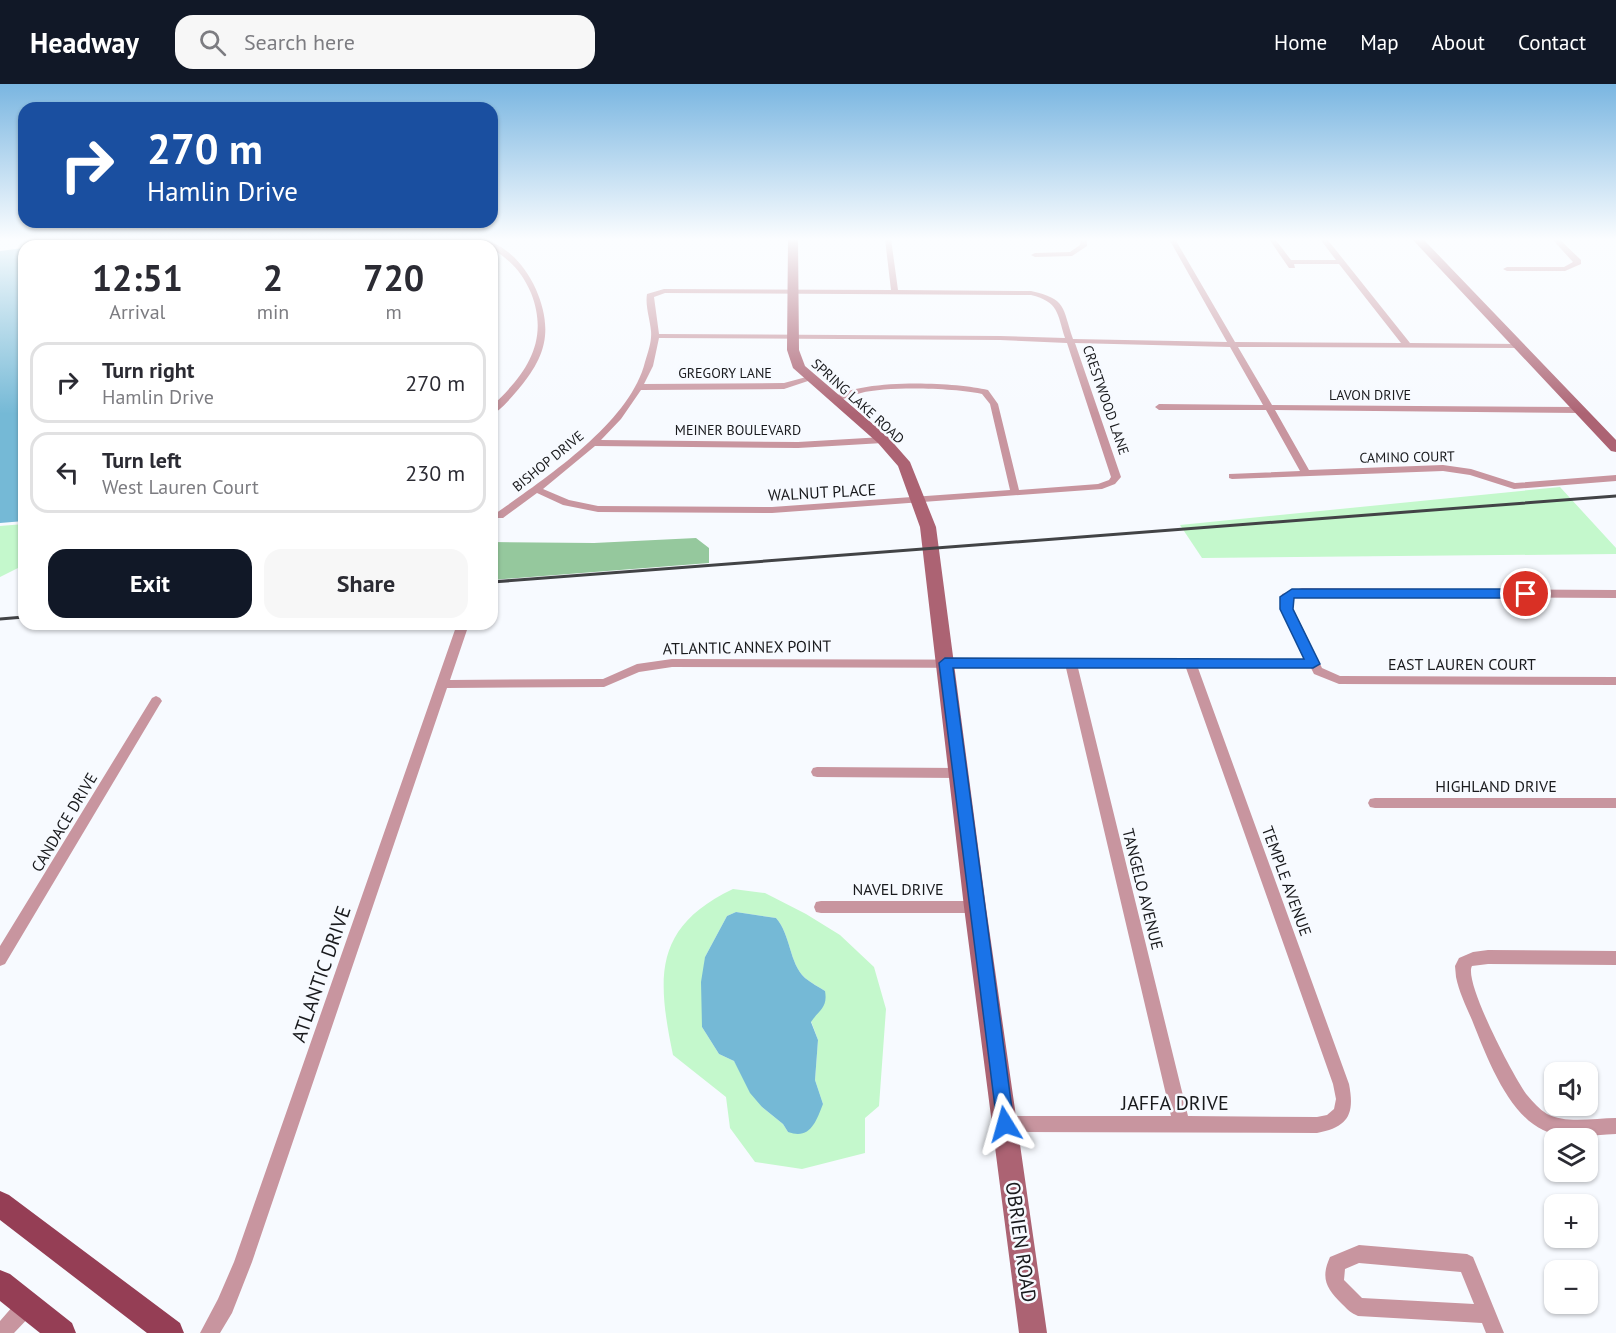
<!DOCTYPE html>
<meta charset="utf-8">
<style>
body{margin:0;font-family:"PT Sans",sans-serif;background:#f7f7f7;color:#2b2b33;height:100vh;display:flex;flex-direction:column;font-size:22px;white-space:nowrap}
*{box-sizing:border-box;margin:0}
p{font-size:20px;color:#7c7c81}
.icon{flex:none;width:33px;height:33px;fill:none;stroke:currentColor;stroke-width:2;stroke-linecap:round;stroke-linejoin:round}
.map{position:relative;flex:1;overflow:hidden}
.side{position:absolute;left:18px;top:156px;width:480px;height:390px;display:flex;flex-direction:column;background:#fff;border-radius:18px;box-shadow:0 2px 4px #0004}
.side>*{flex:none}
.top-card{position:absolute;left:18px;top:18px;width:480px;height:126px;border-radius:18px;box-shadow:0 2px 4px #0004;background:#1a4fa0;color:#fff;overflow:hidden}
.controls{position:absolute;left:1544px;top:978px;display:grid;gap:12px}
.controls a{display:grid;place-items:center;width:54px;height:54px;border-radius:12px;background:#fff;box-shadow:0 2px 4px #0004;font-size:30px}
.pin{position:absolute;display:grid;place-items:center;width:51px;height:51px;color:#fff;margin:-26px;border:3px solid #fff;border-radius:50%;box-shadow:0 2px 6px #0007}
.me{position:absolute;width:66px;margin:-33px;rotate:352deg;stroke-linejoin:round;filter:drop-shadow(0 0 4px #0008)}
.turn{display:flex;align-items:center;gap:21px;height:126px;padding:0 30px;font-size:27px}
.turn .icon{width:78px;height:78px;stroke-width:2.5}
.turn b{display:block;font-size:42px;line-height:51px}
.eta{display:flex;justify-content:space-evenly;align-items:center;height:102px;text-align:center}
.eta b{font-size:36px;font-weight:800;line-height:42px}
.cta{display:flex;gap:12px;margin-top:auto;padding:12px 30px}
.cta a{flex:1;height:69px;border-radius:18px;background:#111827;color:#fff;font-size:24px;font-weight:800;line-height:69px;text-align:center}
.cta a+a{background:#f7f7f7;color:#2b2b33}
ul{padding:0;list-style:none}
li{display:flex;align-items:center;gap:18px;height:81px;margin:0 12px 9px;padding:0 18px;border:3px solid #e1e1e2;border-radius:18px}
li div{flex:1}
li b{display:block;font-size:22px}
li em{font-style:normal}
header{display:flex;align-items:center;gap:36px;box-sizing:border-box;height:84px;padding:0 30px;background:#111827;color:#fff}
header strong{font-size:28px}
nav{display:flex;gap:33px;margin-inline-start:auto;font-size:21px}
.search{width:420px;height:54px;background:#f7f7f7;display:flex;align-items:center;gap:15px;box-sizing:border-box;padding:0 21px;border-radius:18px;color:#7c7c81;font-size:22px}
.map>svg:first-child{display:block}
.green{fill:#c4f8cc;fill-rule:evenodd}
.forest{fill:#95c89d}
.water{fill:#75b9d6}
.lines{fill:none;stroke-linecap:round;stroke-linejoin:round}
.street{fill:#c8959f;fill-rule:evenodd}
.secondary{fill:#ac6373;fill-rule:evenodd}
.primary{fill:#953e55;fill-rule:evenodd}
.rail{stroke:#424346;stroke-width:3}
.route{fill:#1a73e8;stroke:#114b97;stroke-width:1.5}
.labels{text-anchor:middle;dominant-baseline:central;stroke-width:5;stroke-linejoin:round;paint-order:stroke}
.far-street-label{font-size:14px;fill:#191a1d;stroke:#f7faff}
.street-label{font-size:16px;fill:#191a1d;stroke:#f7faff}
.near-street-label{font-size:20px;fill:#191a1d;stroke:#f7faff}
</style>
<header>
<strong>Headway</strong>
<div class="search"><svg class="icon" aria-label="search" viewBox="0 0 24 24"><circle cx="10" cy="10" r="6"/><path d="M15 15l6 6"/></svg>Search here</div>
<nav><a>Home</a><a>Map</a><a>About</a><a>Contact</a></nav>
</header>
<div class="map">
<svg width="1616" height="1249" viewBox="0 0 1616 1249">
<rect width="100%" height="100%" fill="#f7faff"/>
<path class="green" d="M1560 403 1616 464V470L1202 474 1180 441Z
M24 440V481L0 493V442Z
M733 805 765 809 806 830 840 851 874 883 886 925 879 1022 865 1034V1069L802 1085 755 1078 730 1044 726 1013 673 971C657 894 653 843 733 805ZM736 828 776 834C791 851 789 879 805 894 811 899 819 903 825 907L811 937 818 956 815 996 823 1020 788 1048 783 1040 762 1023 734 977 719 970 702 943 705 873 727 832Z"/>
<path class="forest" d="M696 454 709 464V479L492 496V458L594 459Z"/>
<path class="water" d="M221 156 269 162H57Z
M24 164V437L0 439V167Z
M736 828 776 834C791 851 789 879 805 894 811 899 819 903 825 907 828 924 819 926 811 938L818 956 815 996 823 1020C816 1038 810 1056 788 1048L783 1040 762 1023 750 1009 734 977 719 970 702 943 701 898 705 873 727 832Z"/>
<g class="lines">
<path class="street" d="M474 155C517 155 549 214 545 252 543 274 529 293 516 308 509 316 501 326 492 330V322C526 290 550 257 531 209 523 190 510 175 492 165V162H486Z
M885 155H891L898 206 1031 207C1067 215 1062 223 1073 255L1227 258 1169 155H1175L1235 258 1401 259 1339 180H1294L1295 184H1289L1269 155H1275L1291 176H1336L1320 155H1327L1410 259 1520 260 1524 262 1520 264 1238 263 1272 321 1581 323 1585 326 1581 329 1275 326 1309 386 1443 381 1471 385 1515 399 1616 391V397L1514 405 1470 391 1443 387 1232 395 1229 394V390L1300 387 1266 326H1159L1155 323 1159 320 1263 321 1230 263 1075 259 1121 393 1115 400 1102 405 772 429 598 428 563 421 537 409 503 434H495V430C544 395 630 339 645 278 648 268 652 257 651 247 650 235 645 222 647 210L664 205 891 206ZM665 209 1031 211C1059 218 1057 229 1065 254L1000 252 659 250 654 213ZM659 254 1000 256 1067 259 1111 393 1109 396 1098 400 1019 406 998 320 988 306C953 298 860 294 831 315L835 318C844 315 853 311 861 309 888 302 955 304 982 310L990 320 1010 406 772 423 598 422 569 416 543 405 595 362 798 364 883 359 888 356 883 353 798 358 601 356 621 335 641 306 784 305 814 295 810 292 784 299 644 300 653 282Z
M1081 155H1087V162L1072 172 1035 173 1031 171 1035 169 1070 168 1080 161Z
M1552 155H1559L1581 176V180L1565 187H1507L1503 185 1507 183H1564L1573 178Z
M1302 504 1616 506V514L1302 512 1291 515 1290 518 1322 584 1340 592 1616 593V601L1339 600 1314 590 1311 584H1198L1349 1000C1355 1031 1348 1043 1317 1049L1005 1048 999 1046 997 1040 999 1034 1005 1032H1171L1066 584 672 583 639 588 604 603 447 604 252 1178 232 1229 220 1249H200L218 1215 234 1178 457 540H469L450 596 603 595 637 580 672 575 1186 576 1190 574 1194 576H1307L1280 518 1282 510ZM1078 584H1186L1333 1000 1336 1015 1334 1025 1327 1031 1317 1033 1188 1032Z
M156 612 160 614 162 617 160 620 5 880 0 882V862L152 614Z
M817 683 959 684 963 685 965 689 963 693 959 694 817 693 813 692 811 688 813 684Z
M1375 714H1616V724H1375L1370 723 1368 719 1370 715Z
M821 817H975L980 818 982 823 980 828 975 829H821L816 828 814 823 816 818Z
M1488 866 1616 867V881L1488 880 1472 882C1463 897 1514 994 1527 1011 1533 1018 1539 1025 1547 1030 1566 1040 1595 1034 1616 1034V1050C1593 1051 1565 1056 1543 1046 1507 1029 1486 971 1472 936 1466 922 1459 908 1456 893L1455 882 1459 874 1473 868Z
M1359 1161 1467 1170 1473 1173 1504 1249H1486L1482 1239 1358 1232C1351 1229 1348 1226 1342 1220 1327 1205 1320 1195 1330 1173ZM1359 1179 1461 1188 1474 1220 1362 1214 1344 1196 1345 1185Z
M27 1212 34 1214 36 1221 34 1228 14 1249H0V1237L20 1214Z"/>
<path class="secondary" d="M788 155H798L799 266 805 282 888 353 910 378 936 443 986 823 1047 1249H1019L964 823 920 443 898 382 878 359 793 284 787 266Z
M1412 155H1423L1616 356V368L1611 367Z"/>
<path class="primary" d="M0 1107 9 1111 180 1239 184 1249H147L0 1136Z
M0 1186 10 1190 72 1239 76 1249H40L0 1217Z"/>
<path class="rail" d="M492 498 1616 412
M0 535 24 533"/>
</g>
<linearGradient id="sky" x2="0" y2="1"><stop stop-color="#7ab6e1"/><stop offset="0.47" stop-color="#fbfdff"/><stop offset="1" stop-color="#fbfdff" stop-opacity="0"/></linearGradient>
<rect width="1616" height="330" fill="url(#sky)"/>
<path class="route" d="M1292 505H1526L1532 510 1526 514H1294L1293 525 1320 580 1313 584H953L1014 1040 1011 1047 1005 1049 998 1047 939 579 945 574 1304 575 1280 525V513Z"/>
<g class="labels">
<g class="far-street-label">
<text x="725" y="289">GREGORY LANE</text>
<text x="1370" y="311">LAVON DRIVE</text>
<text transform="translate(1106 316) rotate(71)">CRESTWOOD LANE</text>
<text transform="translate(858 317) rotate(42)">SPRING LAKE ROAD</text>
<text x="738" y="346">MEINER BOULEVARD</text>
<text transform="translate(1407 373) rotate(-1)">CAMINO COURT</text>
<text transform="translate(548 377) rotate(-39)">BISHOP DRIVE</text>
</g>
<g class="street-label">
<text transform="translate(822 408) rotate(-3)">WALNUT PLACE</text>
<text transform="translate(747 563) rotate(-1)">ATLANTIC ANNEX POINT</text>
<text x="1462" y="580">EAST LAUREN COURT</text>
<text x="1496" y="702">HIGHLAND DRIVE</text>
<text transform="translate(64 738) rotate(-59)">CANDACE DRIVE</text>
<text transform="translate(1287 797) rotate(70)">TEMPLE AVENUE</text>
<text x="898" y="805">NAVEL DRIVE</text>
<text transform="translate(1143 805) rotate(76)">TANGELO AVENUE</text>
</g>
<g class="near-street-label">
<text transform="translate(321 890) rotate(-71)">ATLANTIC DRIVE</text>
<text x="1175" y="1019">JAFFA DRIVE</text>
<text transform="translate(1021 1158) rotate(82)">OBRIEN ROAD</text>
</g>
</g>
</svg>
<div class="controls">
<a><svg class="icon" aria-label="sound" viewBox="0 0 24 24"><path d="M4 9h4l5-4v14l-5-4H4zM17 9q2 3 0 6"/></svg></a>
<a><svg class="icon" aria-label="layers" viewBox="0 0 24 24"><path d="M12 4l9 5-9 5-9-5zM3 14l9 5 9-5"/></svg></a>
<a>+</a>
<a>−</a>
</div>
<div class="pin" style="left:1526px;top:510px;background:#d93025"><svg class="icon" aria-label="arrive" viewBox="0 0 24 24"><path d="M6 21V4h12l-3 4 3 4H6"/></svg></div>
<svg class="me" style="left:1005px;top:1040px" viewBox="-20 -20 40 40"><path d="M0-17L14 15 0 8-14 15z" fill="#1a73e8" stroke="#fff" stroke-width="4"/></svg>
<div class="top-card">
<div class="turn"><svg class="icon" aria-label="right" viewBox="0 0 24 24"><path d="M7 20v-9h11M14 6l5 5-5 5"/></svg><div><b>270 m</b>Hamlin Drive</div></div>
</div>
<section class="side">
<div class="eta">
<div><b>12:51</b><p>Arrival</p></div>
<div><b>2</b><p>min</p></div>
<div><b>720</b><p>m</p></div>
</div>
<ul>
<li><svg class="icon" aria-label="right" viewBox="0 0 24 24"><path d="M7 20v-9h11M14 6l5 5-5 5"/></svg><div><b>Turn right</b><p>Hamlin Drive</p></div><em>270 m</em></li>
<li><svg class="icon" aria-label="left" viewBox="0 0 24 24"><path d="M17 20v-9H6M10 6l-5 5 5 5"/></svg><div><b>Turn left</b><p>West Lauren Court</p></div><em>230 m</em></li>
</ul>
<div class="cta"><a>Exit</a><a>Share</a></div>
</section>
</div>
